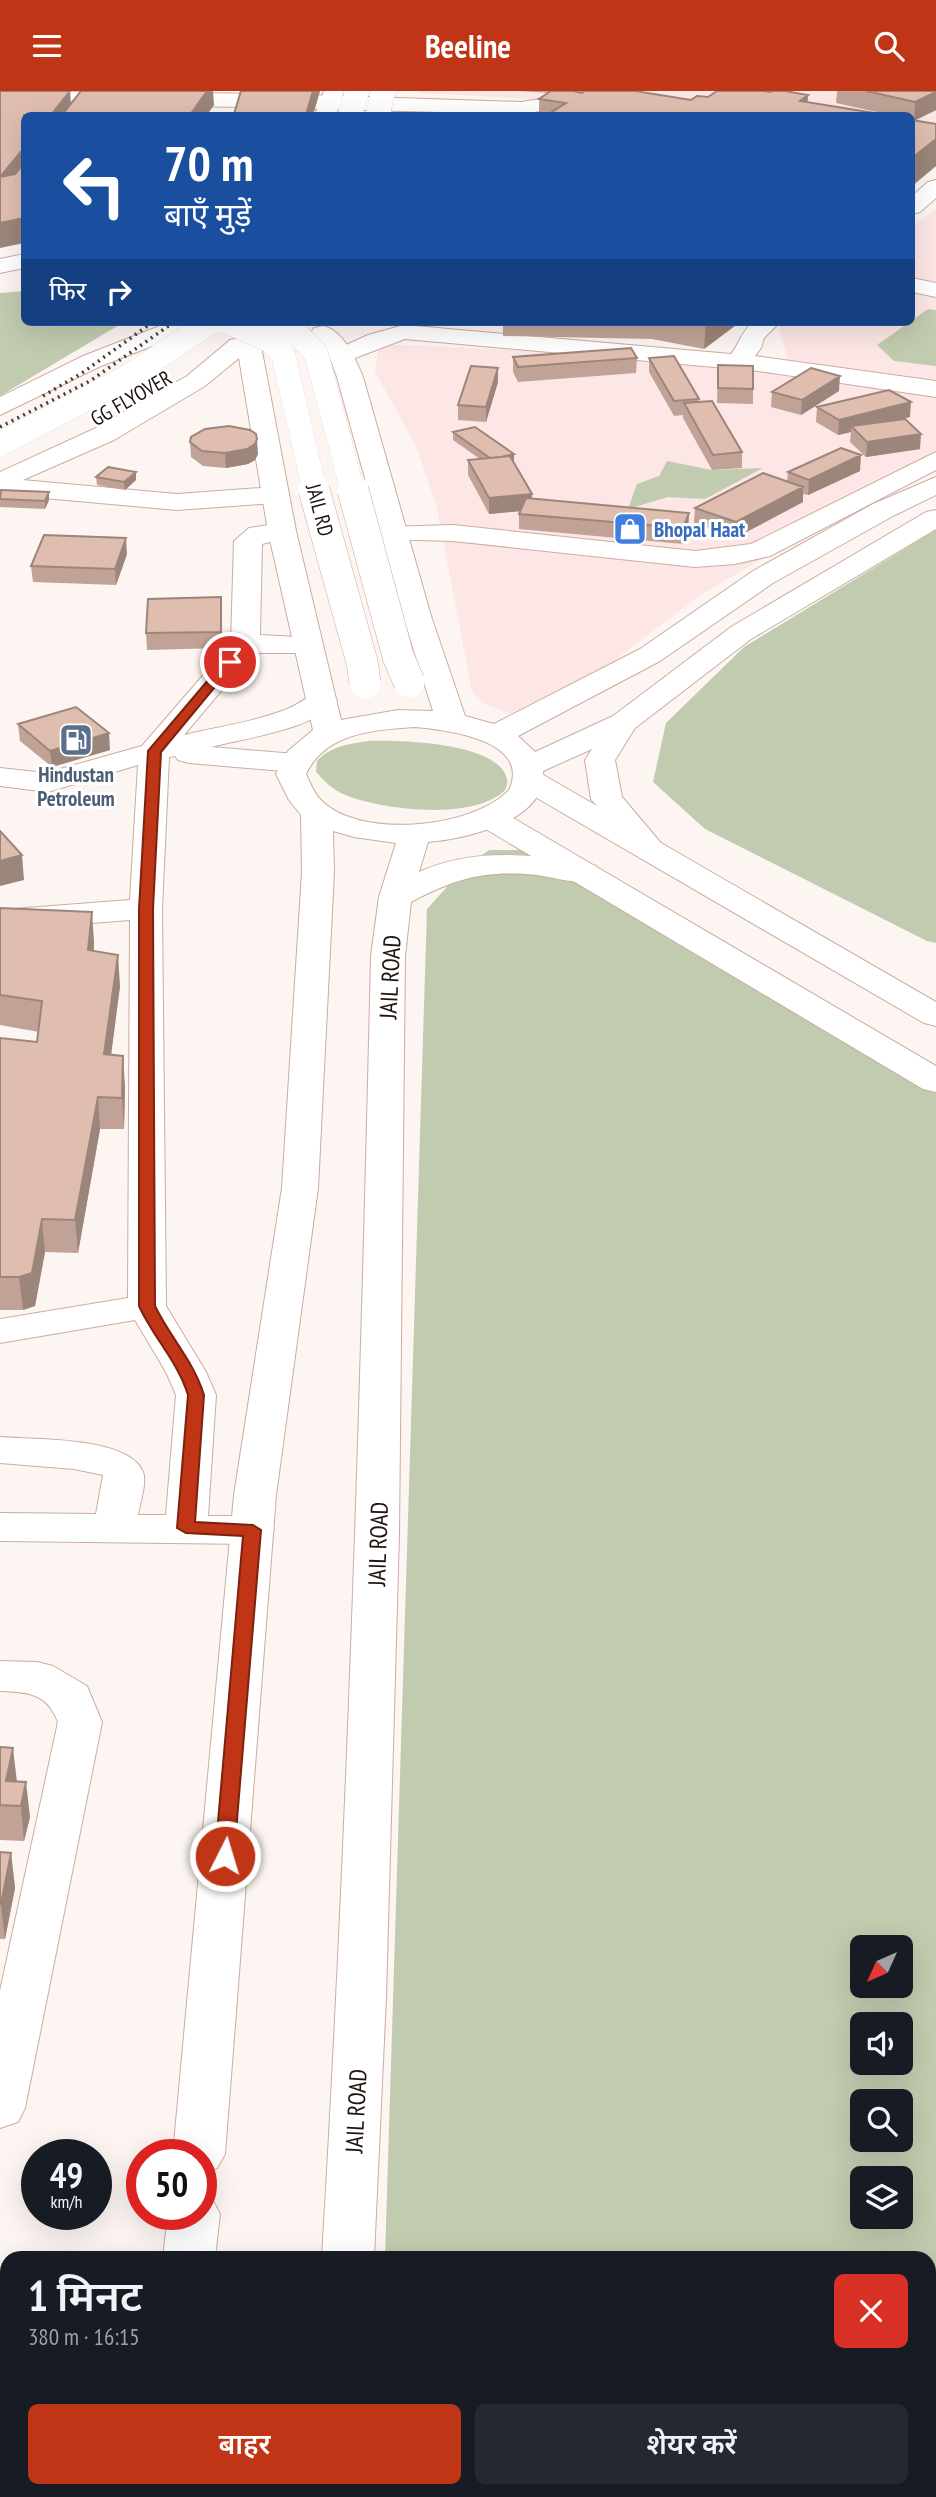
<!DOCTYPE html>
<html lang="hi">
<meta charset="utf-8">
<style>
body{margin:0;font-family:"PT Sans Narrow","Noto Sans Devanagari",sans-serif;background:#242831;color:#f1f3f6;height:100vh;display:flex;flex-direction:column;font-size:26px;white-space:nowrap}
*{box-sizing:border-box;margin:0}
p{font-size:23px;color:#9ea1a6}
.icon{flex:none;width:38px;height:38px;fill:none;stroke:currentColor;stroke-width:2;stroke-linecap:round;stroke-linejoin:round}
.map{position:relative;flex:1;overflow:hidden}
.panel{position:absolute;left:0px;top:2160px;width:936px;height:247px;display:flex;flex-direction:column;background:#171b24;border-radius:21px 21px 0 0;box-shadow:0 7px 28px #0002}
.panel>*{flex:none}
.top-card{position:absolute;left:21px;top:21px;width:894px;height:214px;border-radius:10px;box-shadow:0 7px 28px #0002;background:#1a4fa0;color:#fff;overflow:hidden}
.needle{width:46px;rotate:225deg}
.buttons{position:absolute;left:850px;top:1844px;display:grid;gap:14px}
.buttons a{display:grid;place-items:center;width:63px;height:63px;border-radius:10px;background:#171b24;box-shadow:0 7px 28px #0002;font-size:35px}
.speed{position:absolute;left:21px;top:2048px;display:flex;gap:14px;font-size:35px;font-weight:700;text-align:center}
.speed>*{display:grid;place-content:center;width:91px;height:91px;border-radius:50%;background:#171b24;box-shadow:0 7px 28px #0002;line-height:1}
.speed small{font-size:18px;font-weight:400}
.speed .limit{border:10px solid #d22;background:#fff;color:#111}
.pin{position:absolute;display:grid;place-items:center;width:60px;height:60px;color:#fff;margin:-30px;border:4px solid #fff;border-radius:50%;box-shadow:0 2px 7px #0007}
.me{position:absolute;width:77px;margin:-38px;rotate:5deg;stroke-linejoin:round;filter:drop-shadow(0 0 5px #0008)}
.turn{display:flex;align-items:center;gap:24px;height:147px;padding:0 28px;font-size:32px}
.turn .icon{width:91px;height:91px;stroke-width:2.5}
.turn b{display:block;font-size:49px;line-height:60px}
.then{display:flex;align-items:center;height:66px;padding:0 28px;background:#0003;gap:14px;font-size:26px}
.round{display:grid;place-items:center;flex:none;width:74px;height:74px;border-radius:10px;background:#242831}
.summary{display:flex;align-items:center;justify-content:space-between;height:119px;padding:0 28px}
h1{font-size:42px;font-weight:600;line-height:52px}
.cta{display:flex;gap:14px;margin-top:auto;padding:14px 28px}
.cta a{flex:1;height:80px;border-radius:10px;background:#bf3515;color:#fff;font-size:28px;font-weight:600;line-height:80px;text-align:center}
.cta a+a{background:#242831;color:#f1f3f6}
header{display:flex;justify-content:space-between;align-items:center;height:91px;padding:0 28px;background:#bf3515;color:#fff;font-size:32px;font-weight:600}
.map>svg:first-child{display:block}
.commercial{fill:#fde7e6}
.green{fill:#c1cbaf;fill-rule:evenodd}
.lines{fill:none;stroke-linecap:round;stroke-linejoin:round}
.minor-casing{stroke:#cdac9f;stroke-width:2}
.major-casing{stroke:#cdac9f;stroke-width:2}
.minor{fill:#fff;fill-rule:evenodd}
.major{fill:#fff;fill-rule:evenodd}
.rail{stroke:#473c38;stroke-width:3.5;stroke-dasharray:2 4.5;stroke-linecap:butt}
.major-bridge-far1-casing{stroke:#cdac9f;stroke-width:24;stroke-linecap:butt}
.major-bridge-casing{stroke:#cdac9f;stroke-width:32;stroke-linecap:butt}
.major-bridge-far1{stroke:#fff;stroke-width:24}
.major-bridge{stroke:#fff;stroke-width:31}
.wall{fill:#c0a396}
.shaded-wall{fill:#9c857a}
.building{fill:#dfbeaf;stroke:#9c857a;stroke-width:2}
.route{fill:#bf3515;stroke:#7c220e;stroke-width:2}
.labels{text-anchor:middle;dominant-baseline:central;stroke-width:6;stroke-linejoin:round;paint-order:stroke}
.far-street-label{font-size:21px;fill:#201410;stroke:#fff}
.far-shop-label{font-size:21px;font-weight:bold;fill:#366cbe;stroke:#fff;text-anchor:start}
.far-service-label{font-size:21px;font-weight:bold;fill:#4e5e75;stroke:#fff}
.street-label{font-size:24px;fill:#201410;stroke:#fff}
</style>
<header><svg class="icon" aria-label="menu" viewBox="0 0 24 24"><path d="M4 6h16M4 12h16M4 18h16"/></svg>Beeline<svg class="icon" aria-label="search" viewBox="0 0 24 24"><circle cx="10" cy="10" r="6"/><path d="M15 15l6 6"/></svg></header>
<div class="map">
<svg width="936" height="2406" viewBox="0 0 936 2406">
<rect width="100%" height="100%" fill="#fcf5f2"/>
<path class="commercial" d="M421 0H936V57L912 49V24H835L420 2Z
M936 118V291L789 273 779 237 787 231H912V136Z
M379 253 578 262 771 281 936 302V377L771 463 702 503 623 563 573 606 537 625 505 621 483 612 472 600 436 413 415 353 375 281Z"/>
<path class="green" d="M24 200V231H124L0 305V202Z
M928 218 936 219V275L894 270 877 254Z
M667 370 712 379 763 377 705 408 668 406 628 418 637 393 659 385Z
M936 439V852L927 850 705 738 653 691 666 632 744 556Z
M369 650C398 649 499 651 507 688 508 693 506 699 502 702 468 729 383 719 345 704 333 699 324 690 316 681L317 670C331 655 349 653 369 650Z
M489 759H519L553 769 936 992V2406H378V2399H929V2166H385L427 818 464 777ZM863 1857H901V1895H863ZM863 1934H901V1972H863ZM863 2011H901V2049H863ZM863 2088H901V2126H863Z"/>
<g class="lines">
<defs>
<path id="minor" d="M0 0 279 3 521 11 566 4 597 8 601 12 597 16H566L521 23 0 10Z
M936 89V107L920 121 912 123V105L928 91Z
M24 163V177L0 182V168Z
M912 187 936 192V206L912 201Z
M753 231H780L764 247 761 257 755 265 936 290V306L758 280 405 248 342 272 333 270 330 265 333 260 368 244 404 234 731 263C740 252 741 241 753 231Z
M936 361V379L770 465 735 473 695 476 453 450 384 448 380 442 384 436 453 434 695 460 751 453Z
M0 387 177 403 275 396 284 398 288 404 284 410 275 412 177 419 0 403Z
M282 432 292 434 296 440 292 446 262 453 260 544 317 547 322 553 317 559 307 562H253L184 644C217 636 255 631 287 618 305 611 312 598 333 603L337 609C317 638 245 647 211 656L295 663 306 665 310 672 306 679 295 681 189 672 178 669 175 665 169 666 162 818 166 1215 206 1281 216 1304 208 1425H253L268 1429 274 1439 268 1449 253 1453 0 1450V1422L96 1423 103 1384 74 1378 0 1372V1346C34 1349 129 1345 143 1381 147 1392 140 1412 138 1424H166L176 1304 166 1281 135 1229 0 1252V1228L128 1207 130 829 0 839V819L130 809 138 674 48 701 0 695V677L46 682 142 655 231 552 234 450 249 437Z
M529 680 540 682 936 911V935L924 932 518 696 514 689 518 682Z
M490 718 501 720 936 975V1001L923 998 479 734 474 727 479 720Z
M0 1570 37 1571 53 1575 87 1595 102 1631 25 2017 18 2031 0 2037V1900L58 1631C47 1602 28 1601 0 1600Z"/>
<path id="major" d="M324 0H344L336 24H315Z
M170 231H194L196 234 193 239 101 275 0 324V306L83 265Z
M323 235C344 240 355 267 363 286L431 525 465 625 494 633 640 558 753 480 873 413 936 386V404L893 425 773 492 660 570 518 645 535 661 613 625 731 536 926 421 936 419V438L751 548 635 637 615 669 622 706 666 758 661 765 650 768 639 765 591 708 585 669 592 658 543 680C548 730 465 748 428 751L419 781C472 757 529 763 585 772L596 775 601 782 596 789C577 794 557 787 537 784 484 779 457 787 411 811L405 865 399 1442 386 1906 374 2166H322C348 1733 361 1299 371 865L379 806 396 752 354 746 333 740 334 781 318 1097 276 1404 225 2063 217 2077 201 2083V2063H173L234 1404 282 1097 302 781 301 724 289 709 276 683 288 660 313 639 268 440 239 267 205 295 114 349 0 399V381L96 337 187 285 230 249 239 247 258 250 261 255 296 440 341 629 398 619 433 620 403 525 337 286 330 267 311 242 314 237ZM415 636C447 639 532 649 509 699 473 738 355 749 319 707 313 700 310 691 306 683 326 641 374 639 415 636Z
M201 2104 212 2108 220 2123 215 2166H163L168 2123H201Z
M138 2399H194L193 2406H137Z
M307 2399H363V2406H307Z"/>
</defs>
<use href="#minor" class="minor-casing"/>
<use href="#major" class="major-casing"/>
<use href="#minor" class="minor"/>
<use href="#major" class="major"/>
<path class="rail" d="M43 305 82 282 153 231
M0 336 90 290 174 231"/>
<defs>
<path id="major-bridge-far1" d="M350 24 357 0
M378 24 383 0
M228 231 269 249 283 263 315 401
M277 231 294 240 316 262 353 401
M0 353 124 288 211 231"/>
<path id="major-bridge" d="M314 399 362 571 365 592
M353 399 398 565 409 591"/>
</defs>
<use href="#major-bridge-far1" class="major-bridge-far1-casing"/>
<use href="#major-bridge" class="major-bridge-casing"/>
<use href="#major-bridge-far1" class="major-bridge-far1"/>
<use href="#major-bridge" class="major-bridge"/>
</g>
<path class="wall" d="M320 0 313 24H234V23Z
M519 0H635L691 9 708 6 808 11 887 24H539V8L549 2Z
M837 0H936V19L915 29 936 33V75L912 95V24H891L836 12Z
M503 231H740L704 258 652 248 503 245Z
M513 266 637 267 636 282 518 291 513 281Z
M649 267 699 308V311L742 361V377L712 379 683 327V324L674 325 649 281Z
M718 274 753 298V313L717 312Z
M498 291 486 331 458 329V314Z
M839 300 801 324 771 316 772 301Z
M817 316 910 326 898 329 920 358 866 366 850 351 851 341 838 344 816 331Z
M453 341 514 363V370L513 371 532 408 689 422 688 438 683 453 519 438V423L520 420 489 423 468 384V369L480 368 453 349Z
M190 351 258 363 255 369 248 373 226 377 203 375 191 366Z
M860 380 808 404 803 403V411L735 447 694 432 695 417 787 390 788 381Z
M136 381V389L125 399 97 394 96 386Z
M0 402 49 409 45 418 0 416Z
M127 463 116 494 33 491 31 475Z
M221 506 222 557 147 559 146 542Z
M18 633 110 659 52 676 20 650Z
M0 817 94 851V860L120 895 111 964 125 996 124 1038H100L78 1162 45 1161 35 1215 23 1219H0V947L37 951 39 941 0 934Z
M0 1656 17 1691 30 1726 24 1750 0 1749Z
M0 1761 11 1762 15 1797 5 1848H0Z"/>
<path class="shaded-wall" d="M70 0 71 13 62 24H51Z
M207 0H213L214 14 207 24H190Z
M313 0H320L313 24H306Z
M936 1V19L914 30 915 11Z
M808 4 807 24 800 10Z
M936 48V75L912 95V67Z
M24 57V71L0 102V87Z
M24 127V152L0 157V132Z
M706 231H740L704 258Z
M498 277V291L486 331V316Z
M840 285 839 300 801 324 802 309Z
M911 311 910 326 856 340 851 335V341L838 344 839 329Z
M921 343 920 358 866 366 867 351Z
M257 348 258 363 255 369 248 373 226 377 225 362Z
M514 363V370L492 376V368Z
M861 364 860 380 808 404 809 389Z
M136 381V389L125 399 124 391Z
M803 396V411L735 447 736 431Z
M49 401V409L45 418V410Z
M532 403V419L489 423V407Z
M689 422 688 438 683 453V437Z
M126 447 127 463 116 494 115 478Z
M221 506 222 522V557L221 541Z
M109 642 110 659 52 676 50 660Z
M22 764 24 789 0 795V770Z
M92 821 94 851 91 890 88 859Z
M118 864 120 895 107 995 104 963Z
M123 965 125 996 124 1038 122 1007Z
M98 1006 100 1038 78 1162 75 1129Z
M42 1128 45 1161 35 1215 23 1219 19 1186Z
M13 1657 17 1691 6 1690Z
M26 1691 30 1726 24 1750 21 1715Z
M11 1762 15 1797 5 1848 1 1813Z"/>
<path class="building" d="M0 0H70L51 24H24V57L0 86Z
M81 0H207L190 24H62Z
M241 0H313L306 24 234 23Z
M551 0H573L582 2 585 0H635L691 9 697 5 708 6 717 0H763L770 1 772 0H785L808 4 800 10 887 24H547L566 12 539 8Z
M866 0H936V1L915 11Z
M912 29 936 33V48L912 67Z
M24 72V127L0 132V86L15 83Z
M631 257 637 267 518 276 513 266Z
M674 265 699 308 674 310 649 267Z
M718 274 753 275V298L718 297Z
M471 275 498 277 486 316 458 314Z
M811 277 840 285 802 309 772 301Z
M889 299 911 311 839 329 817 316Z
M712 310 742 361 713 364 684 312Z
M905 328 921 343 867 351 851 335Z
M229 335 250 339 256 343 257 348 255 353 247 358 225 362 202 360 190 351 191 346 205 338Z
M475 336 514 363 501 366 490 367 453 341Z
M841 357 861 364 809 389 788 381Z
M510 365 532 403 489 407 468 369Z
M108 376 136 381 124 391 96 386Z
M763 382 803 396 736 431 695 417Z
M1 399 49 401 45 410 0 408Z
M526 407 689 422 683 437 519 423Z
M44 444 126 447 115 478 31 475Z
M221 506V541L146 542 148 508Z
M76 616 109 642 50 660 18 633Z
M0 740 22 764 0 770Z
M0 817 92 821 88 859 118 864 104 963 123 965 122 1007 98 1006 75 1129 42 1128 32 1182 19 1186H0V947L37 951 42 910 0 904Z
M0 1656 13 1657 6 1690 26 1691 21 1715 0 1714Z
M0 1761 11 1762 1 1813H0Z"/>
<path class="route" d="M230 567 234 568V573L161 661 153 818 155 1215C170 1246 194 1271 204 1304L195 1431 253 1434 261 1439 234 1765 231 1770H218L215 1765 243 1445 186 1442 177 1437 188 1304C178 1271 153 1246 139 1215V818L148 660 226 568Z"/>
<defs>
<symbol id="shop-square" viewBox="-11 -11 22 22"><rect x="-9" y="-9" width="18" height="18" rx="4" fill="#3f7fe0" stroke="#fff"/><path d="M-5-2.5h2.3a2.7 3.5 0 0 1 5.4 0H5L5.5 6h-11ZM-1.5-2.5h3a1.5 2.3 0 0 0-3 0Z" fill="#fff"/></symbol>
<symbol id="fuel-square" viewBox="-11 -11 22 22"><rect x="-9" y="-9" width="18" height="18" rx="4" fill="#5c6f8a" stroke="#fff"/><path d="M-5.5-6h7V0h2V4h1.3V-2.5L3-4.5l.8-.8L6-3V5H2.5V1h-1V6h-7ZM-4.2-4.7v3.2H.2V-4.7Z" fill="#fff"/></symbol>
</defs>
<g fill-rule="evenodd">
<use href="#shop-square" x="611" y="419" width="38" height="38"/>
<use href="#fuel-square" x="57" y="630" width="38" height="38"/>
</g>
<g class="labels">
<g class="far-street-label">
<text transform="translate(131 307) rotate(-30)">GG FLYOVER</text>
<text transform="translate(320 419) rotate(75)">JAIL RD</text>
</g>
<g class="far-shop-label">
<text x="654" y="438">Bhopal Haat</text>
</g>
<g class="far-service-label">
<text x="76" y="683">Hindustan<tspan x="76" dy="24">Petroleum</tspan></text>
</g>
<g class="street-label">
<text transform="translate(390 886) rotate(-87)">JAIL ROAD</text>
<text transform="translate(378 1453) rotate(-88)">JAIL ROAD</text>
<text transform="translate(356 2020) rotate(-87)">JAIL ROAD</text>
</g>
</g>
</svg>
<div class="buttons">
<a><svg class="needle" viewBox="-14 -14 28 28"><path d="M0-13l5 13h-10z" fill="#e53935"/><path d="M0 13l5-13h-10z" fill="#9ea1a6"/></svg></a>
<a><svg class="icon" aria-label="sound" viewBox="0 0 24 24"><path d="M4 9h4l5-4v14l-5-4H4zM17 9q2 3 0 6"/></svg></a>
<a><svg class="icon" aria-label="search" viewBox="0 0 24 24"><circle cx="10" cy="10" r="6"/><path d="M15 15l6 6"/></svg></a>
<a><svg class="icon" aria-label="layers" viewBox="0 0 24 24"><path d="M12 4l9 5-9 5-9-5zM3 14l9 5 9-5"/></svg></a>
</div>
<div class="speed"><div>49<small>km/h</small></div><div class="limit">50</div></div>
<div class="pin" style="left:230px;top:571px;background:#d93025"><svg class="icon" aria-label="arrive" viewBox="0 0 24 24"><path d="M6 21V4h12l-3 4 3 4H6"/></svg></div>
<svg class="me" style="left:225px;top:1765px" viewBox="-20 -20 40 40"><circle r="17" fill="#bf3515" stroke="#fff" stroke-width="3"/><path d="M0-11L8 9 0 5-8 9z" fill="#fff"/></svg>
<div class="top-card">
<div class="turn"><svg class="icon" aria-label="left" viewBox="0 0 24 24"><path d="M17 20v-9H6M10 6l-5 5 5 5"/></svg><div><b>70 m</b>बाएँ मुड़ें</div></div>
<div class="then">फिर<svg class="icon" aria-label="right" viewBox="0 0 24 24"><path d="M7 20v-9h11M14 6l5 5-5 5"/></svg></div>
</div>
<section class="panel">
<div class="summary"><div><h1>1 मिनट</h1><p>380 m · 16:15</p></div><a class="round" style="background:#d93025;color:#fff"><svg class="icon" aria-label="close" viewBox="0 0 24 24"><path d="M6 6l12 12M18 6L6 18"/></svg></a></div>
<div class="cta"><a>बाहर</a><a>शेयर करें</a></div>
</section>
</div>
